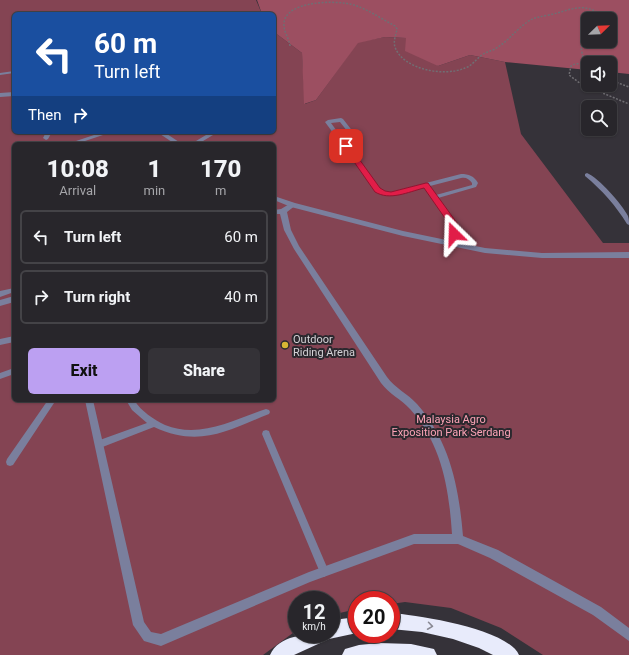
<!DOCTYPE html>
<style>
body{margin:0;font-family:Roboto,sans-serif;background:#343237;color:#f1f3f6;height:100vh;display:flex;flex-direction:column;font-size:15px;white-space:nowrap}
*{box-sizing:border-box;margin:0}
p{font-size:13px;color:#a5a5a9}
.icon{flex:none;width:22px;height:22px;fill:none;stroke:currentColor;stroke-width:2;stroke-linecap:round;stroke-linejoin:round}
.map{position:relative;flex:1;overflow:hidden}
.panel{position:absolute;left:12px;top:142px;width:264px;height:260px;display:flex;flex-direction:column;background:#28262b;border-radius:6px;box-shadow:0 1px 3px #0004,0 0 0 1px #444347}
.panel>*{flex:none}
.hud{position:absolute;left:12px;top:12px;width:264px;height:122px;border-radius:6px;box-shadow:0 1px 3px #0004,0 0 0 1px #444347;background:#1a4fa0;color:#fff;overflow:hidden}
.needle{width:26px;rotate:67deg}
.fabs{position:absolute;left:581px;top:12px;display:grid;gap:8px}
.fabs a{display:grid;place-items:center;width:36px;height:36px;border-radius:6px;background:#28262b;box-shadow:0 1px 3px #0004,0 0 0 1px #444347;font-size:20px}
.speed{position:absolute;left:288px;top:591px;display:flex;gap:8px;font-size:20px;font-weight:700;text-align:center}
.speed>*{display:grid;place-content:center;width:52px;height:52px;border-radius:50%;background:#28262b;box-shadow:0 1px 3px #0004,0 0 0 1px #444347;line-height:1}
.speed small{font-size:10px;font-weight:400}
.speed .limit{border:6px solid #d22;background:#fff;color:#111}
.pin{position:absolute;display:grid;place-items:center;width:34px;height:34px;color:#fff;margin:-17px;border-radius:8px;box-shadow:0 2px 6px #0006}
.me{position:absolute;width:44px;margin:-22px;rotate:338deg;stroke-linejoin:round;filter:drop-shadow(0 0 3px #0008)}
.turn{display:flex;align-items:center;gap:14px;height:84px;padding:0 16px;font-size:18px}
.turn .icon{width:52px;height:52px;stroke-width:2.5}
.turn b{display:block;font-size:28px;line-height:34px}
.then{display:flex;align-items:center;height:38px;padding:0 16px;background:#0003;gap:8px;font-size:15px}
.eta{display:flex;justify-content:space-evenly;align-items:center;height:68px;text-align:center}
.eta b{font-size:24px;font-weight:800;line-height:28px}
.primary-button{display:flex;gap:8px;margin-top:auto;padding:8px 16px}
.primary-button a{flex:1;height:46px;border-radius:6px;background:#bca0f2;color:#111;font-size:16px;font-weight:800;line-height:46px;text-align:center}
.primary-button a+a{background:#343237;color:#f1f3f6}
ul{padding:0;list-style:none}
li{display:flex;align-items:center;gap:12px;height:54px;margin:0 8px 6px;padding:0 8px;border:2px solid #444347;border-radius:6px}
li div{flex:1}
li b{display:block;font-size:15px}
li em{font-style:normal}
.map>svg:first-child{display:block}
.green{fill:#844453;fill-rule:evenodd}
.forest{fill:#9c4f61;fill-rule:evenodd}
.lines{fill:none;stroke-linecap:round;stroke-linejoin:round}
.path{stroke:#706e73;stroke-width:1.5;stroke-dasharray:2 1.5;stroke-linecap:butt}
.service{fill:#7a7f9d;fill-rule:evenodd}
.minor{fill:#7a7f9d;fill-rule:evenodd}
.tertiary{fill:#7a7f9d;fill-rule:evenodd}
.motorway{fill:#e8ebfb;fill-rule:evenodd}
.oneway{stroke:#8a8a94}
.route{fill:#e11d48;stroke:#92132f}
.poi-dot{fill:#d6b534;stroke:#2b282e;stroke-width:1.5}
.labels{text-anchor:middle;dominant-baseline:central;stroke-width:4;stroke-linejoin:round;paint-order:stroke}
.poi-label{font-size:11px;fill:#d4d2d6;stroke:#2b282e;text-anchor:start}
.park-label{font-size:11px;fill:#fca3b6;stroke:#2b282e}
</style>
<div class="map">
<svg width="629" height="655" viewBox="0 0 629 655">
<rect width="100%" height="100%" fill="#353239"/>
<path class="green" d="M0 0H256L262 14H14V132H274V32L302 53 305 104 316 100 358 42 385 37 406 38 438 66 470 55 505 62 521 134 603 243H629V655H543L501 628 451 608 405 602 391 604V600H357V609L331 615V600H297V630L263 655H0ZM14 144H274V400H14Z"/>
<path class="forest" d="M257 0H629V74L610 72V63H588V70L505 62 470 55 438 66 405 51 406 38 385 37 358 43 316 100 304 104 302 53 274 32V14H262ZM588 19H610V41H588Z"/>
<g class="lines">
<path class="path" d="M290 46C289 38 283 31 284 23 286 0 338 0 354 5 369 10 382 19 395 26L397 29C396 35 393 41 395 47 403 70 445 77 465 68 472 66 476 59 482 55 487 51 493 51 498 47 509 40 516 30 526 23 533 17 540 17 549 15 568 11 584 1 601 15L599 19
M584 64 581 47 588 30
M588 68C582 64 577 62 571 66L569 75 581 84 629 104
M610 80 629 87"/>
<path class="service" d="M14 71V73L0 75V73Z
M341 118 343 119 361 142 349 147 380 189 384 191 391 192 461 174C469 174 474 176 478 183L476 187 438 198C450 215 463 224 453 246H451L448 244 451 234 450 223 425 187C409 191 391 200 376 191L325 122 328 120ZM340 122 355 141 347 145 331 123ZM461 178C466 177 469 179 472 183V185L436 195 430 186Z
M46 132H52L48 139 46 140 43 138Z
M211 132H218L198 144H191Z
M587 173C599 178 622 204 628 216 629 219 629 222 629 225L627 224C616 206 602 190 585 176V174Z
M14 288V292L0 297V291Z
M14 296V302L0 306V300Z
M14 336V342L0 345V339Z
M14 368V374L0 379V373Z
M48 400H56L13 465 10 466 7 465 6 462 7 459Z
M126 400H134C142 412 153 419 165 425 200 439 233 420 266 409L269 410 270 412 269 414C226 431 200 448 154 427L100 448 97 447 96 444 97 441 147 423 132 410Z
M266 430 269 431 270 434 329 572 327 575 324 577 321 575 262 434 263 431Z"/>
<path class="minor" d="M103 132H112L76 144H67Z
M291 203H293L296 205 287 212 291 230 299 246 387 377C395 388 408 394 417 404 450 441 459 488 463 536L498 550 601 607 629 628V641L593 615 490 558 458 544H414L310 582 161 646 144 641 133 625 85 400H93L144 622 151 632 161 634 309 572 414 534H452C449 489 442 444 410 409 401 399 389 394 381 383L294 249 284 230 280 214H274V210L281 209Z"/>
<path class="tertiary" d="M14 92V96L0 97V93Z
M157 132H164L182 144H175Z
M274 196 295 203 403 231 485 248 542 253 629 252V258H542L485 253 403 236 291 207 274 200Z"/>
<path class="motorway" d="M391 613C418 615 508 629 519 655H493L479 648 453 639 422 632 391 629Z
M357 617V633L329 639 294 655H270C280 633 311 634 331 634V623L341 619Z
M379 643 411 644 434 649 437 655H342L345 649 359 645Z"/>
</g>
<defs><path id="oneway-chevron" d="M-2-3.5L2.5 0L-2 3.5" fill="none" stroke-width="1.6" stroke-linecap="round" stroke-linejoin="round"/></defs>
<use class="oneway" href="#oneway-chevron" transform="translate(430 626) rotate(8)"/>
<path class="route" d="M346 144 349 145 380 188 385 191 391 192 426 183H428L457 223 458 234 457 236H452L449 224 424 188C408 192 390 201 375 192L343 146Z"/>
<circle class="poi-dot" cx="285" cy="345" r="4"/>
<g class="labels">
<g class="poi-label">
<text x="293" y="339">Outdoor<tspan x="293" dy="13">Riding Arena</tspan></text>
</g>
<g class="park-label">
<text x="451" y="419">Malaysia Agro<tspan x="451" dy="13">Exposition Park Serdang</tspan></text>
</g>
</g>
</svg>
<div class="fabs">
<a><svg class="needle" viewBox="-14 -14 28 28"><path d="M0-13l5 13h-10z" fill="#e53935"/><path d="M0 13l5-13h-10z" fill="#a5a5a9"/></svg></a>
<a><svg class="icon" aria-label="sound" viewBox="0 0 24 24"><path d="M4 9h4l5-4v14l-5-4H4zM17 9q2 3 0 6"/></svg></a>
<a><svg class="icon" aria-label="search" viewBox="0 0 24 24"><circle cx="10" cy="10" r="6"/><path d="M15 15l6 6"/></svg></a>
</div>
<div class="speed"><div>12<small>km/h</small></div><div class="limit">20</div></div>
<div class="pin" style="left:346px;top:146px;background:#d93025"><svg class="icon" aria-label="arrive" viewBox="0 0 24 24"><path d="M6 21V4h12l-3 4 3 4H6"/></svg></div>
<svg class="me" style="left:454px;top:234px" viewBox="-20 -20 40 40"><path d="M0-17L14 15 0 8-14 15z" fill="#e11d48" stroke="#fff" stroke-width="4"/></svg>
<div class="hud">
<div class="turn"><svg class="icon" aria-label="left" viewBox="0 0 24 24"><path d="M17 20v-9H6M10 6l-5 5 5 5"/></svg><div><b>60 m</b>Turn left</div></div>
<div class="then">Then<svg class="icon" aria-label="right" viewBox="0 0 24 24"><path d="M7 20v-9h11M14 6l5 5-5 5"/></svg></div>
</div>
<section class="panel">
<div class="eta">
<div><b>10:08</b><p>Arrival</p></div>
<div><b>1</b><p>min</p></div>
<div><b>170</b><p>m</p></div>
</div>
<ul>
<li><svg class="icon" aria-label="left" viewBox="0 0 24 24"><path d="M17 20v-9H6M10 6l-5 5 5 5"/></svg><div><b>Turn left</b></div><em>60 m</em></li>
<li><svg class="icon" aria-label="right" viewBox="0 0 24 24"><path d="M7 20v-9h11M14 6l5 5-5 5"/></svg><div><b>Turn right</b></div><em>40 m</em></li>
</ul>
<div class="primary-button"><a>Exit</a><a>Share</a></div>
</section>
</div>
